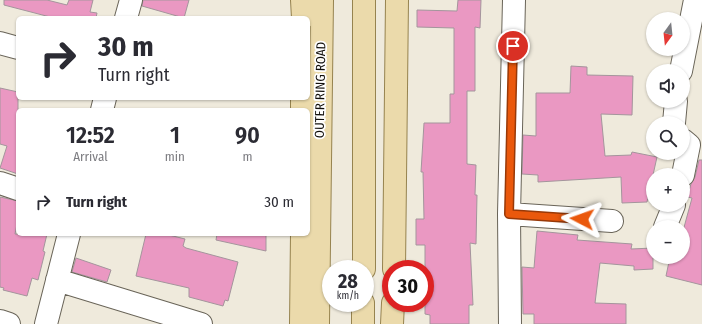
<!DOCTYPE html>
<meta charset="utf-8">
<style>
body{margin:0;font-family:"Fira Sans Condensed",sans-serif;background:#f7f7f7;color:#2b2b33;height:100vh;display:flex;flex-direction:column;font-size:15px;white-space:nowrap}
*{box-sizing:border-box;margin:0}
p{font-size:13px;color:#7c7c81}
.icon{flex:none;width:22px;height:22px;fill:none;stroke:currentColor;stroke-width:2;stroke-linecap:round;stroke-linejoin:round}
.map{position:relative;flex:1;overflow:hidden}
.sheet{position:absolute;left:16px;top:108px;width:294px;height:128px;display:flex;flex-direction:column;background:#fff;border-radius:6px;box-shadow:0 1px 3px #0004}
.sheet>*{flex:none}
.hud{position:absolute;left:16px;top:16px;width:294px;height:84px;border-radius:6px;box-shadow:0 1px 3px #0004;background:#fff;color:#2b2b33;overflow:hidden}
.needle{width:26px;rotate:195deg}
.fabs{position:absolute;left:646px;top:12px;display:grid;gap:8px}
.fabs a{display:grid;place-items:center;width:44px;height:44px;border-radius:50%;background:#fff;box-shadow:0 1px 3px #0004;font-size:20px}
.speed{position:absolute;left:322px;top:260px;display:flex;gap:8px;font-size:20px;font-weight:700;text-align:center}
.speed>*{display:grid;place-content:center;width:52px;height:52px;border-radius:50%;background:#fff;box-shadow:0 1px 3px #0004;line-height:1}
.speed small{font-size:10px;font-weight:400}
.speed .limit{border:6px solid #d22;background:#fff;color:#111}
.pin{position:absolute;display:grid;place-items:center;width:34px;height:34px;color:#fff;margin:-17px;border:2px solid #fff;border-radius:50%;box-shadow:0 1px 4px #0007}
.me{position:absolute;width:44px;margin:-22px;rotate:274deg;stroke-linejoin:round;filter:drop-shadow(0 0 3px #0008)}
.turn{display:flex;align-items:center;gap:14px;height:84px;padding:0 16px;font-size:18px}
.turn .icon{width:52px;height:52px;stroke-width:2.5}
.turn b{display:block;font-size:28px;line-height:34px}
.eta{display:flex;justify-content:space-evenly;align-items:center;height:68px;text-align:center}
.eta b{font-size:24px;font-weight:600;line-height:28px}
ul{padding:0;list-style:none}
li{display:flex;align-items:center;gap:12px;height:52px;padding:0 16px}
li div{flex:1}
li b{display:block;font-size:15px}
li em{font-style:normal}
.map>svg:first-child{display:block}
.building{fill:#ea98c2;stroke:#a4959c}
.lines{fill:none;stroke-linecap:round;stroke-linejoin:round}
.minor-casing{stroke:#696458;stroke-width:24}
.major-casing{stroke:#96834f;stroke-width:24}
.minor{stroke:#fff;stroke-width:22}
.major{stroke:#ebdaab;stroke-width:22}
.route-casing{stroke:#983908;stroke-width:10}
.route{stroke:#ea580c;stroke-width:7}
.labels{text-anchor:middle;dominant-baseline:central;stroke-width:3.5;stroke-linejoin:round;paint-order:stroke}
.street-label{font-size:13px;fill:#110f0b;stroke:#fff}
</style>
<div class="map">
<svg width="702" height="324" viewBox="0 0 702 324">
<rect width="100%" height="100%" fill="#efeadc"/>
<path class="building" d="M4 0H47L67 5 69 0H93L90 12 97 13 96 18H54L4 5Z
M143 0H189L184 18 142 6Z
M458 0H481L480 28 475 27V91H467V164L476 165 475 195H477L476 244 470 243 473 305H469V324H430V315L425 314V245H416V219H424L423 172H421L424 123H450V94H454V28L417 27V10L457 11Z
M571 66 587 67V75L633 76 632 115 601 114 605 156 631 155 632 152 657 157 647 202 622 203 621 177 538 182V175L522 174 523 135 536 136V93H570Z
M0 88 18 92V174L0 168 7 146 0 144Z
M699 160H702V285L666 276 670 257H683V231L692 198 687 197 691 184 695 177Z
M0 197 18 201V220L15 234H47L43 251 45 252 38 280 32 278 27 296 3 290 4 288 0 287Z
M537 231 578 235 577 240 632 244 631 249 653 248V269L634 270V266L600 263 595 303 626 304V324H534V314H523L522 267 534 268Z
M146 234H165L185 239 183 246 186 248 238 262 228 301 225 300 223 306 189 297V288L136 276Z
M217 234H266V251L216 240Z
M76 258 111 270 107 282 72 272Z"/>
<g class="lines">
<defs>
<path id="minor" d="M126 18 131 0
M0 43 18 48
M681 71 695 0
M102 110 105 98
M674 123 676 101
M683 140 689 145 683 175
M0 183 18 189
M509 214 612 221
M665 227 674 205
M57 280 201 324
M0 321 9 324
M46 324 69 234
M510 324 509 214 514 0"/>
<path id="major" d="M302 0 303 18
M302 110V98
M364 269V0
M394 269 397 0
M301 324 302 234
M318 324 322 0
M363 324V303
M392 324 393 303"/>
</defs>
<use href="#minor" class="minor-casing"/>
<use href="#major" class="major-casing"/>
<use href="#minor" class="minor"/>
<use href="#major" class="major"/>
</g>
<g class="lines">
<defs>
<path id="route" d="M513 46 509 214 582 219"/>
</defs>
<use href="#route" class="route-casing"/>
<use href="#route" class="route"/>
</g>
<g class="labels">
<g class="street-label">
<text transform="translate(320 90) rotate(-89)">OUTER RING ROAD</text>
</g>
</g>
</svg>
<div class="fabs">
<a><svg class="needle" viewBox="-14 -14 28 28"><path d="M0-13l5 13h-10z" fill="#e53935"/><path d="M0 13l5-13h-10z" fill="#7c7c81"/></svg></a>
<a><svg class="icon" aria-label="sound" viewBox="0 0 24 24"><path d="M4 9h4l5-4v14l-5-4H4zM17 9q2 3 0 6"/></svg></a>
<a><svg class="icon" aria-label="search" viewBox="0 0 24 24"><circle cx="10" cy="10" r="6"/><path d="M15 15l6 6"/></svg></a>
<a>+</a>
<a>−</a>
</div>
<div class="speed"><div>28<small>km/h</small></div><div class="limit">30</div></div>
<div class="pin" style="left:513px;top:46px;background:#d93025"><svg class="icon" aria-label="arrive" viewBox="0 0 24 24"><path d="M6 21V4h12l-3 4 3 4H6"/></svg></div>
<svg class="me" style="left:582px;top:219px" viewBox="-20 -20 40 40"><path d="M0-17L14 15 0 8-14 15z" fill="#ea580c" stroke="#fff" stroke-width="4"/></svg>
<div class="hud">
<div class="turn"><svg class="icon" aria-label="right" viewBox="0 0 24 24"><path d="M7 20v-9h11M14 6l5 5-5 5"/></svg><div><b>30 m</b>Turn right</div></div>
</div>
<section class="sheet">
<div class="eta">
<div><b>12:52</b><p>Arrival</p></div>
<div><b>1</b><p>min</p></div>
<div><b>90</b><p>m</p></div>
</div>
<ul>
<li><svg class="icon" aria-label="right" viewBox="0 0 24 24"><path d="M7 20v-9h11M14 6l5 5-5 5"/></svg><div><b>Turn right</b></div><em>30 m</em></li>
</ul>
</section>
</div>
